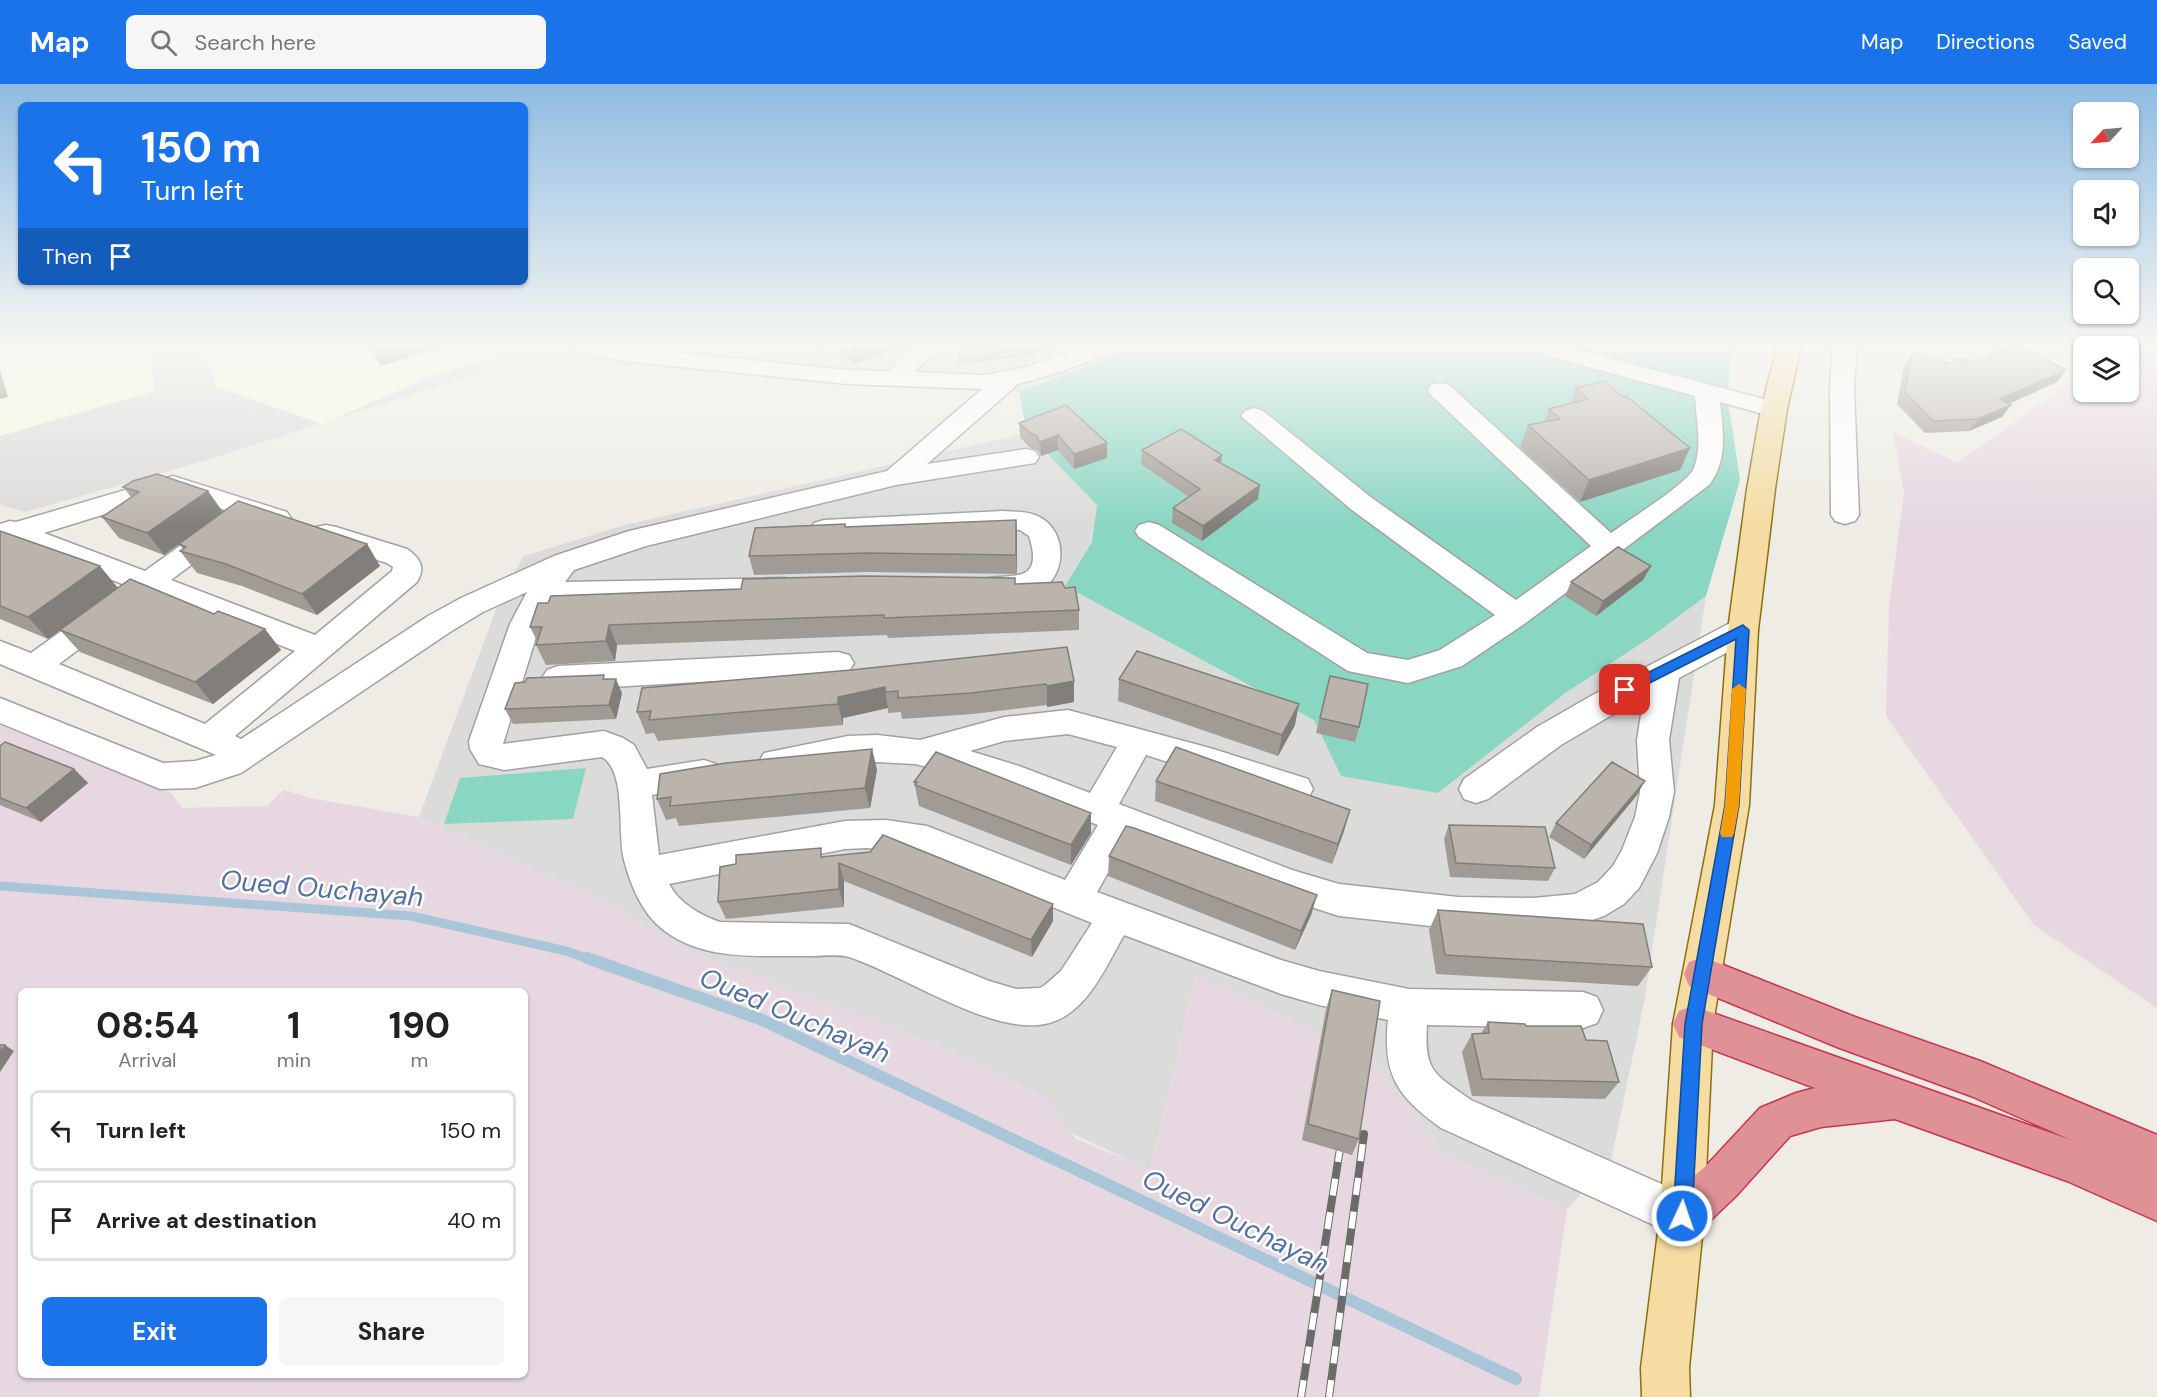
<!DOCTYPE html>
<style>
body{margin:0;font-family:"DM Sans",sans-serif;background:#f6f6f6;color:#222;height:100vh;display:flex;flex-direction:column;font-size:22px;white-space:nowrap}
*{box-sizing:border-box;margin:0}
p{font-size:20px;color:#767676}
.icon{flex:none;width:33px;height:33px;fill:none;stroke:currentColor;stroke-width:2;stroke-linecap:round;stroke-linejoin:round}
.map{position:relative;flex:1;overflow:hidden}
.details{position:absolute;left:18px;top:904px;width:510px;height:390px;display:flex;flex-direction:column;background:#fff;border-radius:9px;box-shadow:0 2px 4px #0004}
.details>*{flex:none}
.banner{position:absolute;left:18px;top:18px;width:510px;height:183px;border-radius:9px;box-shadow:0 2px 4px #0004;background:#1a73e8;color:#fff;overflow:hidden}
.needle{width:39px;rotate:244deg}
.fabs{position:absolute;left:2073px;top:18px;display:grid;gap:12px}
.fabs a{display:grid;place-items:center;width:66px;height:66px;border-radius:9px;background:#fff;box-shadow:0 2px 4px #0004;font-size:30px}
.pin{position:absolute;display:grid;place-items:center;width:51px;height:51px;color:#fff;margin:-26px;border-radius:12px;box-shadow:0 3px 9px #0006}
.me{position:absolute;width:66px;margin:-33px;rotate:3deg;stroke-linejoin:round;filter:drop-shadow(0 0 4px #0008)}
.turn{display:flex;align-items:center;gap:21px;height:126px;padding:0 24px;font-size:27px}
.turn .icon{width:78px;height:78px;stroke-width:2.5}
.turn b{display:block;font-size:42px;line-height:51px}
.then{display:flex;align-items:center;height:57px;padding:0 24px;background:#0003;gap:12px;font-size:22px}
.eta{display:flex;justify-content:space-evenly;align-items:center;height:102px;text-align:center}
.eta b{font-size:36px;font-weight:700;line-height:42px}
.button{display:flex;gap:12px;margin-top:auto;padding:12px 24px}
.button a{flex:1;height:69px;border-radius:9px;background:#1a73e8;color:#fff;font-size:24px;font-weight:700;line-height:69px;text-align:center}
.button a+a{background:#f6f6f6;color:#222}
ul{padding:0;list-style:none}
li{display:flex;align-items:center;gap:18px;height:81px;margin:0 12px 9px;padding:0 12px;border:3px solid #e0e0e0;border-radius:9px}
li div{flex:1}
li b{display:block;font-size:22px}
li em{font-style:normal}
header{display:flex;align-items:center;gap:36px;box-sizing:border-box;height:84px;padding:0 30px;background:#1a73e8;color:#fff}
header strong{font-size:28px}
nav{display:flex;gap:33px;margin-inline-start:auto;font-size:21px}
.search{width:420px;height:54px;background:#f6f6f6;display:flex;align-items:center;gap:15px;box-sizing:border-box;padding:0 21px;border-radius:9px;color:#767676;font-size:22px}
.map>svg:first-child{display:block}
.residential{fill:#dbdbda}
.industrial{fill:#e6d7e1;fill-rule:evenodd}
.education{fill:#f8fcdf}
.pitch{fill:#89d6c3}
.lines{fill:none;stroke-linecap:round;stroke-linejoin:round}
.stream-far1{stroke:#a8c6d8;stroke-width:9}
.stream{stroke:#a8c6d8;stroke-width:12}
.minor-casing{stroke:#a1a1a1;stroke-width:3}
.major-casing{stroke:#8a710d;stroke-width:3}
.highway-casing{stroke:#ca3352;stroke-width:3}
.minor{fill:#fff;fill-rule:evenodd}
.major{fill:#f4dca3;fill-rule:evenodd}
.highway{fill:#df9296;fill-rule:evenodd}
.rail-casing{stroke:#6b6b6b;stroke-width:8}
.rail{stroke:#fff;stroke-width:6;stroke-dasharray:17;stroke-linecap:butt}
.wall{fill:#a09b95}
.shaded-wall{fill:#827e79}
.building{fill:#bab4ad;stroke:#827e79;stroke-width:1.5}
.route{fill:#1a73e8;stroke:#114b97;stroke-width:1.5}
.slow{fill:#f59e0b}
.labels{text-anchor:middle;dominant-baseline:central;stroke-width:5;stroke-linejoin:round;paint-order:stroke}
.near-water-label{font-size:27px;font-style:italic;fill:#5270a5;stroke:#fff}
</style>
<header>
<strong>Map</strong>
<div class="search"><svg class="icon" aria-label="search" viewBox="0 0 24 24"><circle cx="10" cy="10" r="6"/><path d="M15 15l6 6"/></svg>Search here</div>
<nav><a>Map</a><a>Directions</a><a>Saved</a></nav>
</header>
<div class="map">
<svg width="2157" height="1313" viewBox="0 0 2157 1313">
<rect width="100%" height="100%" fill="#eeece4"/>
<path class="residential" d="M0 259H1145L1019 308 971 303 851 298 586 280 535 271 197 379 25 428 0 421Z
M1027 349 1097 421 1092 458 1065 502 1314 636 1341 692 1564 610 1651 553 1706 512 1644 918 1611 1077 1567 1125 1444 1070 1377 982 1300 940 1196 892 1150 1086 1071 1049 1040 1012 931 959 691 868 606 818 419 733 501 512 524 472 625 441Z"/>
<path class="industrial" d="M2128 259H2157V924L2034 841 1886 632 1889 524 1904 409 1893 348 1957 379 2083 290 2084 308H2128V262H2123Z
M0 641 156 702 171 709 182 724 267 722 284 706 310 714 419 733 606 818 691 868 931 959 1048 1016 1076 1055 1150 1085 1196 892 1300 940 1377 982 1444 1070 1567 1125 1539 1313H0ZM21 908H525V1292H21Z"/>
<path class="education" d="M0 259H141L155 292 154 307 0 352Z
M200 259H517L511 267 435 291 322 340 216 303Z"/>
<path class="pitch" d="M1145 259H1730L1728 316 1740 396 1706 512 1651 553 1564 610 1438 709 1341 692 1314 636 1065 502 1092 458 1097 421 1027 349 1019 308Z
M586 684 573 735 444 740 460 694Z"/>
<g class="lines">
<path class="stream-far1" d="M0 802 411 832 566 867 592 876"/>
<path class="stream" d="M587 874 760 935 1516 1295"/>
<defs>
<path id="minor" d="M557 259H603L624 263 847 286 891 287C909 261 915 259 947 259 939 271 923 275 915 288L986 291 1027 283 1094 259H1127L1123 264 1060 288 1018 300 927 380 1026 365 1035 367 1039 373 1035 379 896 401 646 462 574 486 565 498 785 494 795 497 800 504 795 511 785 514 551 519 540 540 503 660 604 647 623 654 634 661 647 685 704 676 716 680 721 689 716 698 652 711 659 771 845 737 886 736 927 742 1065 796 1098 741 995 700 915 680 858 677 776 691 764 687 759 678 764 669 848 652 877 651 920 656 1004 633 1068 626 1210 664 1308 695 1313 705 1308 715 1296 719 1146 671 1119 720 1292 786 1339 800 1458 813 1534 814 1575 810 1598 798 1613 782 1622 766 1635 733 1640 708 1637 656 1644 612 1561 661 1488 715 1476 719 1464 715 1459 705 1464 695 1537 643 1591 612 1732 538 1743 535 1754 538 1758 546 1754 554 1679 594 1669 656 1674 708 1669 733 1657 769 1639 804 1624 820 1604 832 1575 842 1534 846 1458 845 1339 832 1274 811 1128 753 1097 808 1281 876 1319 887 1409 905 1583 908 1597 913 1603 926 1597 939 1583 944 1427 941C1424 988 1434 990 1471 1016L1698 1116 1704 1132 1698 1148 1682 1154 1441 1044C1398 1013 1382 991 1388 936L1319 921 1281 910 1124 851C1105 884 1086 932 1045 940 990 951 902 890 849 873 838 870 824 872 813 872 762 871 702 879 660 843 641 827 630 799 624 776 617 749 627 687 602 673L504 686 479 680 470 665 469 657 510 540 527 508 483 528 450 548 241 689 195 704 160 705 0 639V614L163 679 195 677 216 671 0 580V557L31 569 125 501 0 452V440L10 437 16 438 173 392 287 428 291 434 287 440 277 443 173 409 44 449 145 487 210 440 220 437 230 440 234 446 230 452 171 496 315 551 392 487 393 483 387 479 316 457 312 450 316 443 326 441 336 443 407 465C420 474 426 483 417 498L235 652 241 655 428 532 461 514 554 472 629 447 887 387 982 305 847 300 624 277 561 264ZM152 511 295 567 205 640 59 580ZM1068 650 1117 663 1090 709 1019 682 970 667 1004 657ZM866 764 896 766 922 770 1092 839 1061 887 1045 901 1040 904 1016 905 989 897 849 840 720 838C700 831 679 819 669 800L845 765Z
M1777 259H1802L1798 264 1790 266 1781 264Z
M1833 259H1857L1854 305 1859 431 1855 437 1845 440 1835 437 1831 431 1830 305Z
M1556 260 1783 320 1787 325 1783 330 1774 333 1720 318C1723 347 1728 377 1709 401L1527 538 1462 582 1408 599 1348 587 1139 453 1135 447 1139 441 1149 438 1159 441 1367 569 1408 576 1440 566 1495 531 1352 426 1241 332 1245 327 1254 324 1263 327 1372 414 1516 516 1591 462 1431 311 1428 306 1431 301 1440 299 1449 301 1611 449C1627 437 1685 401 1693 386 1703 365 1696 334 1695 312L1548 272 1544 267 1548 262Z
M1003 427C1014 428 1025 427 1035 431 1065 442 1069 485 1044 504 1027 517 996 516 977 510L972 503 977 496C1006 488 1046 504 1029 452L1020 446 1003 445 824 454 814 451 810 445 814 439 824 436Z
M838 568 849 571 854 579 849 587 838 590 558 606 547 602 542 594 547 586 558 582Z"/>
<path id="major" d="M1778 259H1802L1787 325 1775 405 1758 546 1749 721 1713 940 1704 1132 1689 1284 1690 1313H1642L1641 1284 1660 1132 1673 940 1715 721 1728 546 1747 405 1761 325Z"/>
<path id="highway" d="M1703 873 1855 933 1980 977 2157 1051V1137L2067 1097 1895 1035 1821 1043 1790 1052 1736 1112 1698 1148 1682 1154 1666 1148 1660 1132 1666 1116 1706 1082 1760 1024 1796 1009 1815 1004 1679 953 1673 940 1679 927 1693 922 2071 1056 1971 1012 1837 963 1689 902 1684 890 1689 878Z"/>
</defs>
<use href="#minor" class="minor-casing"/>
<use href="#major" class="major-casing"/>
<use href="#highway" class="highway-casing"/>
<use href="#minor" class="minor"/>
<use href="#major" class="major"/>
<use href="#highway" class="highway"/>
<defs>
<path id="rail" d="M1301 1313 1342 1052
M1329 1313 1364 1050"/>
</defs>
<use href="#rail" class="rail-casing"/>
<use href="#rail" class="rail"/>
</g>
<path class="wall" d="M366 259H450L381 282Z
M817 259H910L855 280 832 263 824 266Z
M973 259H1064L1024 273 959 280 957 265Z
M1912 269 1952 279 1955 274 2057 298 2009 320 2002 333 1969 347 1925 349 1897 320 1904 281Z
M1576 304 1623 313 1690 364 1680 386 1580 418 1520 363 1528 341 1544 338 1549 325 1570 320Z
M1066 321 1107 374 1074 385 1058 366 1041 372 1037 366 1030 364 1020 353 1019 339Z
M1142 366 1221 379 1258 415 1202 457 1172 439 1173 424 1189 413 1141 380Z
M123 403 223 428 367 460 380 482 317 531 242 502 197 489 180 467 183 465 179 460 200 445 164 471 119 454 102 433 131 413Z
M1016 436 1017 455V490L869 488 754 491 749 472 846 443Z
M0 447 118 504 48 555 0 535Z
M1651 482 1643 496 1596 532 1565 512 1571 498Z
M1016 500 1079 526V546L888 554 887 551 617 561 615 577 546 581 536 561 537 557 530 543 741 505Z
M214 530 265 545 281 566 213 620 80 568 60 546Z
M851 586 1074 597V618L1047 623V621L973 630 902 635 901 628 888 629V624L843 634V641L658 657 654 649 646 650 637 628Z
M1330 592 1359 643 1355 658 1316 649Z
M606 595 622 609 616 635 513 640 505 625Z
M1119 595 1295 641 1278 672 1118 617Z
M0 662 74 685 88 699 41 738 0 721Z
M872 665 877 686 870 724 679 742 676 734 666 736 657 715Z
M936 668 1091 749 1071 781 919 722 914 698Z
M1156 697 1350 726 1344 747 1332 780 1155 717Z
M1637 711 1584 775 1549 753 1556 739Z
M1449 741 1555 784 1548 797 1450 793 1444 755Z
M823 772 1053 837 1032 873 844 797V823L726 835 718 818Z
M1109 772 1317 811 1311 831 1295 866 1108 792Z
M1438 826 1652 883 1638 902 1436 890 1429 846Z
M1332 906 1359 1055 1352 1071 1302 1056 1326 925Z
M1488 938 1526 942 1586 956 1619 998 1605 1015 1472 1012 1462 968 1472 950H1481Z"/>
<path class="shaded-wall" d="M381 259H450L381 282 371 262Z
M823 259H831L832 263 824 266Z
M851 259H910L855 280Z
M1044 259H1064L1024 273V266Z
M0 286 8 313 0 315Z
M2066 286 2057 298 1992 327 2000 315Z
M2011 321 2002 333 1969 347 1978 335Z
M1058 351V366L1041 372 1040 358Z
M1107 359V374L1074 385V370Z
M1690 364 1680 386 1580 418 1589 396Z
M1222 371 1220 386 1215 376Z
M1260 401 1258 415 1202 457 1203 442Z
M208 407 223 428 164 471 147 449Z
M1016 436 1017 455V490L1016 471Z
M367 460 380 482 317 531 302 510Z
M100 482 118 504 48 555 28 533Z
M1651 482 1643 496 1596 532 1603 517Z
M609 541 617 561 615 577 606 557Z
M265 545 281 566 213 620 195 598Z
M616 595 622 609 616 635 609 621Z
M1074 597V618L1047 623V602Z
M885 603V608L888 624 843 634V641L838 620V613Z
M1299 620 1295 641 1278 672 1282 651Z
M872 665 877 686 870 724 865 704Z
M74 685 88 699 41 738 26 724Z
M1645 697 1637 711 1584 775 1591 761Z
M1350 726 1344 747 1332 780 1338 760Z
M1091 729V749L1071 781V761Z
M839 779 844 797V823L839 805Z
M1317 811 1311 831 1295 866 1301 847Z
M1053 820V837L1032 873 1031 856Z
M5 961 14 967 0 988V968Z"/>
<path class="building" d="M369 259H381L371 262Z
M973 259H1044L1024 266 959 273 957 265Z
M2017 260 2066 286 2000 315 2011 321 1978 335 1933 337 1905 308 1912 269 1954 280 1955 274 1974 278Z
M1604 297 1623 313 1626 312 1690 364 1589 396 1528 341 1560 335 1549 325 1588 315 1576 304Z
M1066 321 1107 359 1074 370 1058 351 1040 358 1036 351 1030 349 1019 339Z
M1181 345 1222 371 1215 376 1260 401 1203 442 1173 424 1200 405 1142 366Z
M157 390 208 407 147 449 102 433 139 408 123 403 133 397Z
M238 417 367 460 302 510 226 480 180 467 186 463 179 460Z
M1016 436V471L866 469 749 472 755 444 845 440V443Z
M0 447 100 482 28 533 0 522Z
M1618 463 1651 482 1603 517 1571 498Z
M865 492 1015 494V500L1062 498 1065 504 1075 503 1079 526 884 534V531L609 541 606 557 536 561 542 543H530L538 519H548L551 512 741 505 743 495Z
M130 495 214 530 218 527 265 545 195 598 60 546Z
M1067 563 1074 597 1047 602 1046 600 971 609 898 614V607L885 608V603L838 613V620L649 636 651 627 637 628 642 604 851 586Z
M1137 567 1299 620 1282 651 1119 595Z
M604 591 603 595H616L609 621 505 625 515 599 525 598 527 594Z
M1330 592 1368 600 1359 643 1320 634Z
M5 658 74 685 26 724 0 714V662Z
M1176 663 1350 726 1338 760 1156 697Z
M872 665 865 704 670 722 671 713 657 715 660 690 726 679Z
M936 668 1091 729 1071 761 915 701 917 698H914Z
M1612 678 1645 697 1591 761 1556 739Z
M1449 741 1545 743 1555 784 1456 779Z
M1126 742 1134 744 1317 811 1301 847 1109 772Z
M883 751 1053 820 1031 856 839 779V805L718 818 720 783 736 780V771L821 764V773L870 768Z
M1438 826 1643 840 1652 883 1445 871Z
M1332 906 1380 917 1359 1055 1308 1040Z
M1488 938 1525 940 1526 942H1581L1586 956 1607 957 1619 998 1482 995 1472 950 1489 949Z
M0 961H5L0 968Z"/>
<linearGradient id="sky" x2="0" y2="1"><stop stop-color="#8ebbe2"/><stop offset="0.59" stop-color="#f7f6f3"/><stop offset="1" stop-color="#f7f6f3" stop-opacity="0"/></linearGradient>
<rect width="2157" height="442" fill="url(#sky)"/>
<path class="route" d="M1743 541 1749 546 1739 721 1702 940 1692 1132 1689 1138 1682 1141 1676 1138 1673 1132 1685 940 1725 721 1736 555 1630 609H1621L1619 606 1621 602Z"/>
<path class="slow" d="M1739 600 1746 605 1739 721 1734 749 1732 753H1722L1720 749 1725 721 1732 605Z"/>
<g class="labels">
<g class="near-water-label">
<text transform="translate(322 804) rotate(5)">Oued Ouchayah</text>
<text transform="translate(795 931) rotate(23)">Oued Ouchayah</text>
<text transform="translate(1236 1137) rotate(26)">Oued Ouchayah</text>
</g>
</g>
</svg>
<div class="fabs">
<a><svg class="needle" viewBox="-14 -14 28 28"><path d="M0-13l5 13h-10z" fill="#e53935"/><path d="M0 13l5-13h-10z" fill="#767676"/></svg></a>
<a><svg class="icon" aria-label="sound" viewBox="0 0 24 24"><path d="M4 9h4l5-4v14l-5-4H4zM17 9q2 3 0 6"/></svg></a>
<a><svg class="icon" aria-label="search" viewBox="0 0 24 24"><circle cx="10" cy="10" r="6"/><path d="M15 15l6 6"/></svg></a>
<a><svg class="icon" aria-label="layers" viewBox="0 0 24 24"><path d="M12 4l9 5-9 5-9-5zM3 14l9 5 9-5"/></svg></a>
</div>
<div class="pin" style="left:1625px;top:606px;background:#d93025"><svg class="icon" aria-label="arrive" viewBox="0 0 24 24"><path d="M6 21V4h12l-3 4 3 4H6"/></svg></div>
<svg class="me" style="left:1682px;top:1132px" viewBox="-20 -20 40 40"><circle r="17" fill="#1a73e8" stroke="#fff" stroke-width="3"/><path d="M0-11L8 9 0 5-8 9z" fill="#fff"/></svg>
<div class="banner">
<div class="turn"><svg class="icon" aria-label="left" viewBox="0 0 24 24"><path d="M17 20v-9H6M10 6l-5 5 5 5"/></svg><div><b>150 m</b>Turn left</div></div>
<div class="then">Then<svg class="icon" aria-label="arrive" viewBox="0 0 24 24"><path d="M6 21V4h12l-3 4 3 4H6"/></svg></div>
</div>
<section class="details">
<div class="eta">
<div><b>08:54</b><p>Arrival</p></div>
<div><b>1</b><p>min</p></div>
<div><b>190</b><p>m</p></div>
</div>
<ul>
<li><svg class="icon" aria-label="left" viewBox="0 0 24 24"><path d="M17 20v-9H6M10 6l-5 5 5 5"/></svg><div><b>Turn left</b></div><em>150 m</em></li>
<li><svg class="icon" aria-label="arrive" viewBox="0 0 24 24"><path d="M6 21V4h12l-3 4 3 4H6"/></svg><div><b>Arrive at destination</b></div><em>40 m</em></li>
</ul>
<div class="button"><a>Exit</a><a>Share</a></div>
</section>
</div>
